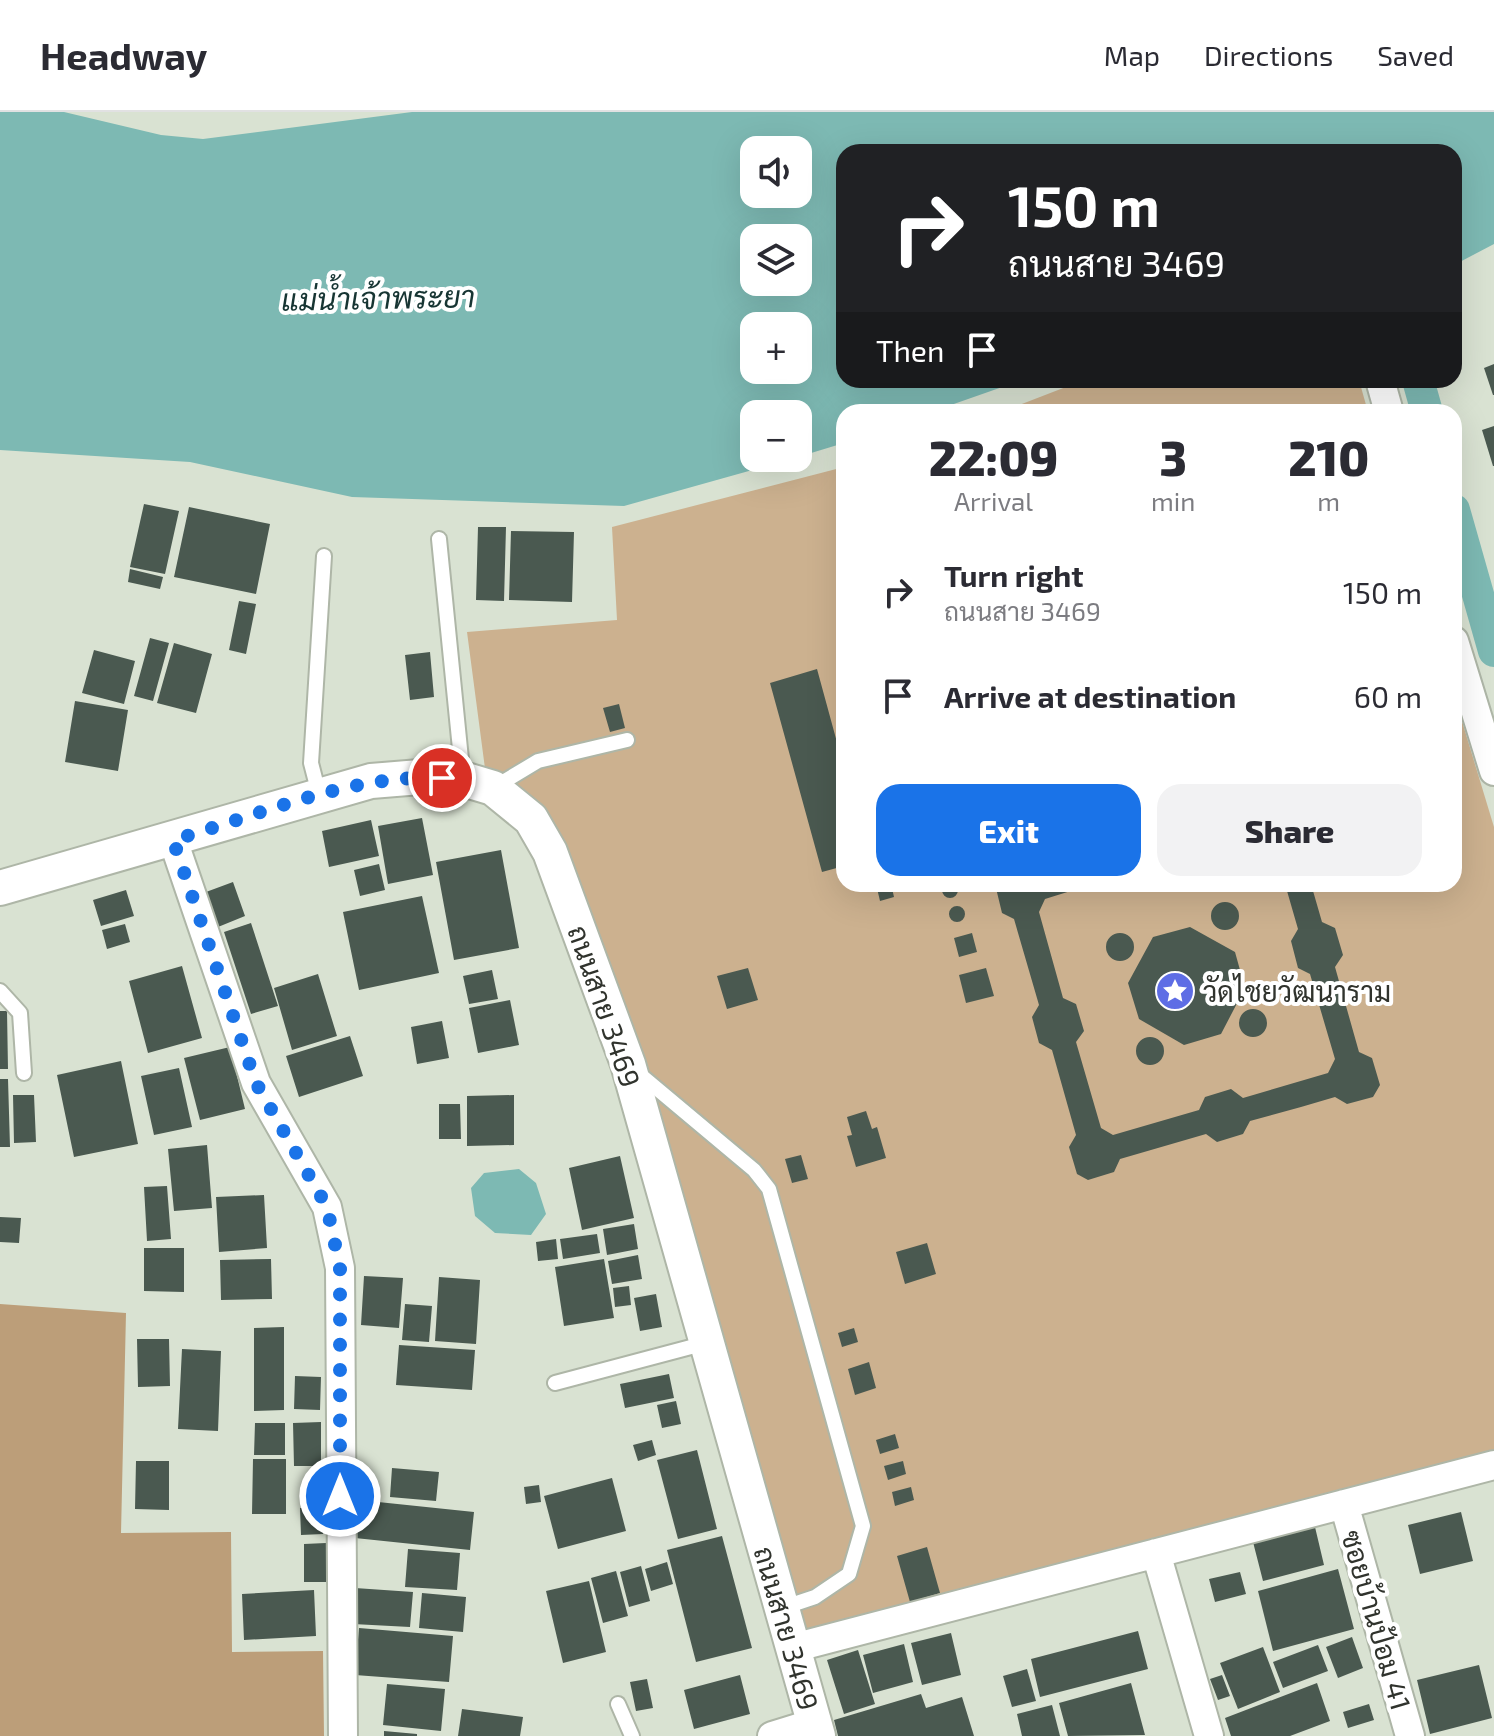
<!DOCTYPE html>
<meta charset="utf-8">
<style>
body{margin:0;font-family:"Exo 2",Sarabun,sans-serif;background:#f2f2f3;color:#2b2b33;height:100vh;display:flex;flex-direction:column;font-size:30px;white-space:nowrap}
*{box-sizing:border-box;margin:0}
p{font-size:26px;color:#7c7c81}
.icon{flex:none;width:44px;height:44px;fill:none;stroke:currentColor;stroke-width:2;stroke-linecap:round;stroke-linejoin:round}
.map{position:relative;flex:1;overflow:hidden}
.panel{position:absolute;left:836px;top:292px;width:626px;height:488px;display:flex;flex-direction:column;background:#fff;border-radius:24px;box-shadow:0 8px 32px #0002}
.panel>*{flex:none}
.banner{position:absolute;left:836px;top:32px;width:626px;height:244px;border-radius:24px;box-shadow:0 8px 32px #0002;background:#202124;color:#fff;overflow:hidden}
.tools{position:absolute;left:740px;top:24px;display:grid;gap:16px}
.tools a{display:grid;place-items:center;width:72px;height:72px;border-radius:16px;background:#fff;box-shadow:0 8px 32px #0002;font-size:40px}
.pin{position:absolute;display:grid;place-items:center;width:68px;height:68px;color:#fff;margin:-34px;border:4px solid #fff;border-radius:50%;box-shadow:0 2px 8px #0007}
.me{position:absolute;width:88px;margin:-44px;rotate:0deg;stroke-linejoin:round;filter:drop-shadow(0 0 6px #0008)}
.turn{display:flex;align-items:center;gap:28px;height:168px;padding:0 40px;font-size:36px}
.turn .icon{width:104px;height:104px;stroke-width:2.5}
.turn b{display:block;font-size:56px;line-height:68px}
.then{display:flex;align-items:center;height:76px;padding:0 40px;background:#0003;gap:16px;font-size:30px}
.eta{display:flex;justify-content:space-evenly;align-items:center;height:136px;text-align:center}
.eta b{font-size:48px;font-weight:800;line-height:56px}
.cta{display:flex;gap:16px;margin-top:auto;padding:16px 40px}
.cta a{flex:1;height:92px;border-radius:24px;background:#1a73e8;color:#fff;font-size:32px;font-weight:800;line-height:92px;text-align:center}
.cta a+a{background:#f2f2f3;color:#2b2b33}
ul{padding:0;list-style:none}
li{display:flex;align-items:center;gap:24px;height:104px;padding:0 40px}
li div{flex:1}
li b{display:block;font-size:30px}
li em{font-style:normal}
header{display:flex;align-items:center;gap:48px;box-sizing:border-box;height:112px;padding:0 40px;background:#fff;border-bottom:2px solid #e1e1e2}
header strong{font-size:38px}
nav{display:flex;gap:44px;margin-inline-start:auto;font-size:28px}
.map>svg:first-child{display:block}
.green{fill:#ccb18f}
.forest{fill:#bc9e79}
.water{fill:#7db9b3;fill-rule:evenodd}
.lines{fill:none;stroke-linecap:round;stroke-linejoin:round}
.canal{stroke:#7db9b3;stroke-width:32}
.building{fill:#4a5950}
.service-casing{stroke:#aeb6a7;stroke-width:18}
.minor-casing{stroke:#aeb6a7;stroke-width:32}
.tertiary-casing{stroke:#aeb6a7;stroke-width:38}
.service{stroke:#fff;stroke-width:14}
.minor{stroke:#fff;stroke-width:28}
.tertiary{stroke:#fff;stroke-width:34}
.route{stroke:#1a73e8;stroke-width:14;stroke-dasharray:0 25.2}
.labels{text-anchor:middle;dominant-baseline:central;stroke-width:8;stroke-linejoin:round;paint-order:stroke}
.poi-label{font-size:28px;fill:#30332d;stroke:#fff;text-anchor:start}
.street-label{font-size:28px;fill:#30332d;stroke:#fff}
.water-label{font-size:30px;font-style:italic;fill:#173533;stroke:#fff}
</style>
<header>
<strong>Headway</strong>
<nav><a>Map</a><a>Directions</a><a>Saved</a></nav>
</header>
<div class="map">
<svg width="1494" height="1624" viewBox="0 0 1494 1624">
<rect width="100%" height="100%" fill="#d9e2d2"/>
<path class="green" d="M1084 268H1359L1368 300H1001Z
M844 355V772H1454V583L1494 715V1339L959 1479 799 1525 565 752 486 664 467 520 617 508 612 415Z"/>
<path class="forest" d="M0 1192 126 1201 121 1421 231 1420 232 1540 323 1539 324 1624H0Z"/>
<path class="water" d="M0 0H64L161 23 203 27 412 0H1494V132L1454 153V40H844V268H1022L931 300H844V331L798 345V302H754V346H795L624 394 352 385 190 350 0 338ZM754 38H798V82H754ZM754 126H798V170H754ZM754 214H798V258H754Z
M519 1057 536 1071 546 1102 531 1123 495 1121 475 1104 471 1076 484 1061Z"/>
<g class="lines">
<path class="canal" d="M1418 268 1427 300
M1454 398 1494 539"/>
</g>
<path class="building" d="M1494 252V283H1493L1484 256Z
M1494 314V354H1493L1482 318Z
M144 392 179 399 165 462 130 455Z
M189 395 270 412 256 482 174 465Z
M478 415H506L504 489 476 488Z
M511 419 574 420 572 490 509 488Z
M130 457 163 465 160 477 128 470Z
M239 489 256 492 246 542 229 538Z
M150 526 169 531 153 589 134 584Z
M174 531 212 542 196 601 157 591Z
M94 538 135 549 124 592 82 581Z
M430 540 434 585 410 588 405 543Z
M817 557 844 656V754L822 760 770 571Z
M75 589 128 598 118 659 65 650Z
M619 592 625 616 610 620 603 596Z
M422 706 433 763 388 772 378 714Z
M371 708 379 744 329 755 322 719Z
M501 738 519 836 454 848 436 750Z
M379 752 385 778 360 784 354 758Z
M233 770 245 804 218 815 206 780Z
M942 778a8 8 0 1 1 16 0a8 8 0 1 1-16 0Z
M876 772H891L894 785 880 789Z
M995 772H1093L1045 787 1039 800 1063 886 1076 892 1084 919 1076 930 1101 1016 1113 1023 1199 998 1205 985 1231 977 1243 986 1328 961 1335 947 1310 862 1298 856 1291 829 1298 817 1285 772H1311L1322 810 1335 816 1343 843 1335 855 1359 940 1372 946 1380 973 1373 985 1347 992 1335 985 1301 995 1250 1009 1243 1022 1217 1030 1206 1022 1120 1047 1114 1060 1088 1068 1077 1062 1069 1035 1076 1023 1052 938 1039 931 1032 905 1039 893 1014 807 1002 801Z
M126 778 134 804 101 814 93 788Z
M422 784 439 861 359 878 343 800Z
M1211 804a14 14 0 1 1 28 0a14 14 0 1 1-28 0Z
M949 802a8 8 0 1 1 16 0a8 8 0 1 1-16 0Z
M251 811 278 894 251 902 224 820Z
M125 812 130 830 107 837 102 818Z
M1190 815 1235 840 1245 876 1221 922 1184 933 1139 907 1128 871 1153 825Z
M1106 835a14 14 0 1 1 28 0a14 14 0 1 1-28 0Z
M972 821 977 840 959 845 954 826Z
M182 854 202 926 148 941 129 869Z
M748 856 758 888 727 897 717 864Z
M986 856 994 884 966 891 959 863Z
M492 858 498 887 469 892 463 864Z
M318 862 337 924 292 938 274 876Z
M510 888 519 933 478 941 469 896Z
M1239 911a14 14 0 1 1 28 0a14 14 0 1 1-28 0Z
M0 899H7L8 957H0Z
M442 909 449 946 417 952 411 915Z
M350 924 363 964 299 985 286 944Z
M1136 939a14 14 0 1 1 28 0a14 14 0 1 1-28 0Z
M230 935 245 997 200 1008 184 946Z
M121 949 138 1032 74 1045 57 963Z
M179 956 192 1015 154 1023 141 964Z
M0 967H8L10 1035H0Z
M13 983H34L36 1030 14 1031Z
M514 983V1033L467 1034V984Z
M439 992H460L461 1027H439Z
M866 999 872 1017 877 1015 886 1046 856 1055 847 1024 852 1023 847 1005Z
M207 1033 212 1096 174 1099 168 1037Z
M801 1043 808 1067 792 1071 785 1047Z
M620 1044 634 1106 582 1118 569 1056Z
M167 1074 171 1127 147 1129 144 1075Z
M264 1083 267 1136 219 1140 216 1085Z
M0 1105 21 1106 19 1131 0 1130Z
M634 1112 638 1137 607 1143 603 1117Z
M597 1122 600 1141 563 1147 560 1127Z
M556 1127 558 1147 538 1149 536 1130Z
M927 1131 936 1162 905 1172 896 1140Z
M144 1136H184V1180L144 1179Z
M638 1143 642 1167 612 1172 608 1149Z
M271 1147 272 1187 221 1188 220 1148Z
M604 1147 614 1206 564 1214 555 1155Z
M364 1164 403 1166 399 1216 361 1213Z
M439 1165 480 1168 476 1232 435 1229Z
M629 1174 631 1193 615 1195 613 1176Z
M656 1182 662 1215 640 1219 634 1186Z
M405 1192 432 1194 429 1230 402 1228Z
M284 1215V1298L254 1299V1216Z
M854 1216 858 1230 842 1235 838 1221Z
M137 1227H169L170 1274 138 1275Z
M399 1233 475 1238 472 1278 396 1273Z
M182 1237 221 1239 218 1319 178 1317Z
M869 1250 876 1276 855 1283 848 1257Z
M669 1262 674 1286 625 1296 620 1272Z
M295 1264 321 1265 320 1298 294 1297Z
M676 1289 681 1312 662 1316 657 1293Z
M321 1310V1354H294L293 1311Z
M255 1311H285V1343H254Z
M895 1322 899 1336 880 1342 876 1328Z
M652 1328 656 1343 638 1349 633 1333Z
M697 1338 717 1417 678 1427 657 1348Z
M253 1347H286V1402H252Z
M136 1349H169V1398L135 1397Z
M903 1349 906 1362 888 1368 884 1354Z
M392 1356 439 1360 436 1389 390 1385Z
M612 1366 626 1419 558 1437 544 1384Z
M539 1373 541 1390 526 1392 524 1375Z
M911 1375 914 1388 895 1394 892 1380Z
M359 1388 474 1400 470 1438 355 1426Z
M300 1396H322L323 1422 301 1423Z
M1461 1400 1473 1449 1420 1462 1408 1413Z
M1315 1415 1324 1453 1263 1469 1253 1430Z
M722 1424 752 1536 696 1550 667 1438Z
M326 1431V1470H304V1432Z
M927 1435 940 1481 910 1490 897 1444Z
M408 1437 460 1441 457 1478 405 1475Z
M667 1450 673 1472 651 1479 645 1457Z
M641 1454 650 1489 629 1495 620 1460Z
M1338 1457 1354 1517 1273 1539 1258 1479Z
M616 1459 628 1504 603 1511 591 1466Z
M1240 1460 1246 1482 1215 1490 1209 1467Z
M589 1469 606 1540 563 1551 546 1479Z
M355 1476 413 1480 410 1515 353 1512Z
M314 1478 316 1524 244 1528 242 1482Z
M422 1481 466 1485 463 1520 419 1516Z
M359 1516 453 1524 449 1570 355 1563Z
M1138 1519 1148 1557 1040 1585 1031 1547Z
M951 1521 961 1563 922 1573 911 1531Z
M1352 1525 1363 1556 1338 1566 1326 1535Z
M904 1532 913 1570 873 1581 863 1543Z
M1318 1533 1328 1559 1283 1576 1273 1550Z
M1263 1535 1280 1580 1238 1597 1220 1551Z
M858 1538 875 1592 844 1602 827 1548Z
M1479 1553 1492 1606 1430 1622 1417 1568Z
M1027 1557 1036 1589 1012 1595 1003 1564Z
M740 1563 750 1602 694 1617 684 1578Z
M1222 1563 1230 1584 1218 1588 1210 1567Z
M647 1567 653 1596 636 1599 630 1570Z
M1131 1571 1145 1623 1068 1624 1059 1591Z
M1317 1571 1330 1609 1290 1624H1231L1225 1606Z
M387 1572 445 1577 441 1619 383 1613Z
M921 1582 926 1596 962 1585 974 1624H838L834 1608Z
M1369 1592 1374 1608 1348 1616 1343 1600Z
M1052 1593 1060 1624H1022L1017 1602Z
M462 1597 523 1605 520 1624H458Z
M384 1619 417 1622V1624H384Z"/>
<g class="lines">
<defs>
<path id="service" d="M439 427 463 667
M493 676 538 649 627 628
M319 682 311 651 324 444
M0 879 20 901 24 961
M637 960 754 1058 769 1077 863 1414 849 1462 815 1485 782 1496
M555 1271 706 1231
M618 1592 632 1624"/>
<path id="minor" d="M1380 268 1389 300
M1454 529 1494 659
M173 728 256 971 327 1095 340 1156 343 1624
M1344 1392 1410 1624
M1156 1441 1209 1624
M793 1536 1494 1353
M772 1624 814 1611"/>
<path id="tertiary" d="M0 776 371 669 420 665 463 667 493 676 531 707 550 740 628 952 818 1624"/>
</defs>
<use href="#service" class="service-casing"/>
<use href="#minor" class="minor-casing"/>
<use href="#tertiary" class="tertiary-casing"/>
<use href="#service" class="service"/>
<use href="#minor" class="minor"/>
<use href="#tertiary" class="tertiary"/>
</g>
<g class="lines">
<path class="route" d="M340 1384V1156L327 1095 256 971 173 728C261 703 349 662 442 666"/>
</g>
<defs>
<symbol id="sight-disc" viewBox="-11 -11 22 22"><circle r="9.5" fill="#5e6de5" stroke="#fff"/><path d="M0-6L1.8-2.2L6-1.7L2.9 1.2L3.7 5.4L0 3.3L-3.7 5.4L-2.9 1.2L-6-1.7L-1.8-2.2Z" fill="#fff"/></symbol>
</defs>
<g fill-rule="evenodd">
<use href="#sight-disc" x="1153" y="857" width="44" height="44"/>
</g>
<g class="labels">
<g class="poi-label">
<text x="1203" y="879">วัดไชยวัฒนาราม</text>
</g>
<g class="street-label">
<text transform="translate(605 894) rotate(71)">ถนนสาย 3469</text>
<text transform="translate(1377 1508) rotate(74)">ซอยบ้านป้อม 41</text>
<text transform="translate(787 1516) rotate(74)">ถนนสาย 3469</text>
</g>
<g class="water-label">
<text transform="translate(378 185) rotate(-1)">แม่น้ำเจ้าพระยา</text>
</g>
</g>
</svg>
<div class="tools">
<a><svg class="icon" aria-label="sound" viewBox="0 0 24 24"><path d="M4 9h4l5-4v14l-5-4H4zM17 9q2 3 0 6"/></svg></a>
<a><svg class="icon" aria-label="layers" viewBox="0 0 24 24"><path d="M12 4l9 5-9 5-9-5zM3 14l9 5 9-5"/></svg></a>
<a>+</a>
<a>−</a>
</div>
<div class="pin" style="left:442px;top:666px;background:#d93025"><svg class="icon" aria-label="arrive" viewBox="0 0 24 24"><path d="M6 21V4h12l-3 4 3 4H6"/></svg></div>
<svg class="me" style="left:340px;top:1384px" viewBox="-20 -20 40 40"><circle r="17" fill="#1a73e8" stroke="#fff" stroke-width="3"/><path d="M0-11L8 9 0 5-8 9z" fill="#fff"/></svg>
<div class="banner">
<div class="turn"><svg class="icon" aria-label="right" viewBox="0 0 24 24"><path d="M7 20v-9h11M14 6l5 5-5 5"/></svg><div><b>150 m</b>ถนนสาย 3469</div></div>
<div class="then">Then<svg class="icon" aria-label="arrive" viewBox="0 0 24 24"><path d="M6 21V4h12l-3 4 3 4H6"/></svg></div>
</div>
<section class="panel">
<div class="eta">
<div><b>22:09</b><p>Arrival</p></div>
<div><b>3</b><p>min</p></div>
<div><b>210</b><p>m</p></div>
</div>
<ul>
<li><svg class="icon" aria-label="right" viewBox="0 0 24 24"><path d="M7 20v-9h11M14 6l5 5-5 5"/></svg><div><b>Turn right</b><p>ถนนสาย 3469</p></div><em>150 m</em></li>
<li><svg class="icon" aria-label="arrive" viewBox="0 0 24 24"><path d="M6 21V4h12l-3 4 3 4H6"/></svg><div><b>Arrive at destination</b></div><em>60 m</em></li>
</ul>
<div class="cta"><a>Exit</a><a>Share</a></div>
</section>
</div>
